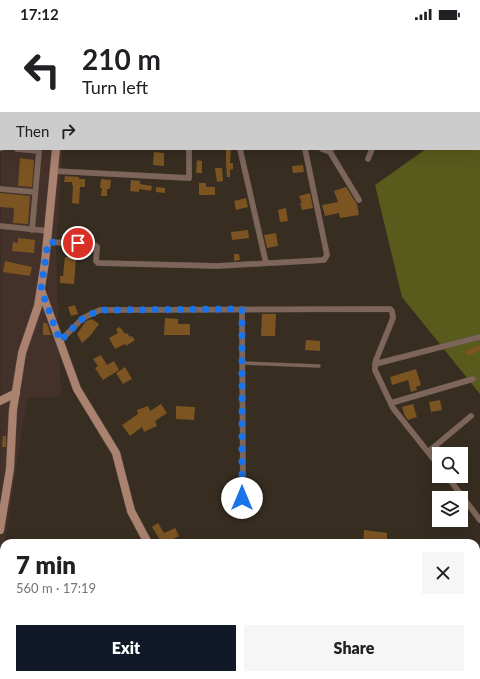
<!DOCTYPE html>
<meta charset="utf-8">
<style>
body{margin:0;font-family:Lato,sans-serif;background:#f6f6f6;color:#202124;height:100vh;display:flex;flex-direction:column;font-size:15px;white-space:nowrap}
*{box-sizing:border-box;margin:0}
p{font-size:13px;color:#757577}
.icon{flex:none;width:22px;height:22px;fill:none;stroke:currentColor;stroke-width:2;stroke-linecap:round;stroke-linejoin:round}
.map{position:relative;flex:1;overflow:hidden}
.details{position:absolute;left:0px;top:511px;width:480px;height:140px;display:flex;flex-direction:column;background:#fff;border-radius:12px 12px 0 0;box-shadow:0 4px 16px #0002}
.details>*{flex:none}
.top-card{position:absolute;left:0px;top:0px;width:480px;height:122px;box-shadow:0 4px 16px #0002;background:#fff;color:#202124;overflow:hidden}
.tools{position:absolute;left:432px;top:419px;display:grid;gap:8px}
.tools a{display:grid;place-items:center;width:36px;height:36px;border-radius:0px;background:#fff;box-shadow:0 4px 16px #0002;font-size:20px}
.pin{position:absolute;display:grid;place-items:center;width:34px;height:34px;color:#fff;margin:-17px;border:2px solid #fff;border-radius:50%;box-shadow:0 1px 4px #0007}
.me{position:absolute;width:44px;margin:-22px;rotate:0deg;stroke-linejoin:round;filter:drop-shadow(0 0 3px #0008)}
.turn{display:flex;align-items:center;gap:14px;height:84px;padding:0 16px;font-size:18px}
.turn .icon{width:52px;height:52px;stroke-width:2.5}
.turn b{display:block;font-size:28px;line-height:34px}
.then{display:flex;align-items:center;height:38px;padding:0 16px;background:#0003;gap:8px;font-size:15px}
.round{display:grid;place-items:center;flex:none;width:42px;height:42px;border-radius:0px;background:#f6f6f6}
.head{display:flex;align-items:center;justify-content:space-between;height:68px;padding:0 16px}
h1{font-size:24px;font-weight:800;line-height:30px}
.button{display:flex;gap:8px;margin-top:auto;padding:8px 16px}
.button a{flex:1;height:46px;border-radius:0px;background:#111827;color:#fff;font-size:16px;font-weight:800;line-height:46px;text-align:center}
.button a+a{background:#f6f6f6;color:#202124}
.status{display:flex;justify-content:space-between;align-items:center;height:28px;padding:0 20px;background:#fff;direction:ltr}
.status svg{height:11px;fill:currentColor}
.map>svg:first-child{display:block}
.industrial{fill:#44312a}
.forest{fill:#595b1c}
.building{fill:#7b5421}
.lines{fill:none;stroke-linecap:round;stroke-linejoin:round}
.lane-casing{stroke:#544a3f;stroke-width:4}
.street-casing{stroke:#544a3f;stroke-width:6}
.secondary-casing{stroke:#544a3f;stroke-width:9}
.lane{stroke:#7e6559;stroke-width:3}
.street{stroke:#7e6559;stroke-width:5.5}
.secondary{stroke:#ab8270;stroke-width:8}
.route{stroke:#1a73e8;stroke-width:7;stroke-dasharray:0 12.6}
</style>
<div class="status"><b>17:12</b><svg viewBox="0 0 49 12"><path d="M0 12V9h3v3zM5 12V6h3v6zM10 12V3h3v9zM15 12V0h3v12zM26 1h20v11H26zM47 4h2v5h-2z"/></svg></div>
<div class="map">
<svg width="480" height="651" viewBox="0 0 480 651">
<rect width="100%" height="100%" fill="#372d21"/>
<path class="industrial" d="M1 42V121H63L56 220 61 369 27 370 6 508 0 533Z"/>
<path class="forest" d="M480 83V366L402 269 375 157 426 121H479Z"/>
<path class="building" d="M226 121H231L230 135H233V141L230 142V149H227L226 135Z
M154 124 164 125V138L153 137Z
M20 130 34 132 32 159 18 158Z
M197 132 202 133V145H196Z
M303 137 304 144 293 145 292 138Z
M215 140H222L223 153 217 154Z
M65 148 79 149V151H85V159H80L79 176 72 175 73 157H72V154H64Z
M101 151 111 152 110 161H107V168H101L102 160H100Z
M131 152 140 153V156L152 158 151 163 139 161V164L130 163Z
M199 155H206V159H215V167H199Z
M156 159 165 160V165L156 164Z
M346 159 357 176 359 187 340 190 339 185 325 188 322 177 338 174 334 163Z
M0 165 30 168 28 196 13 195 14 180 0 179Z
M310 165 313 180 302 182 300 175H302L299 168Z
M246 170 248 179 236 182 234 173Z
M286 180 288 193 280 194 278 182Z
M248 202 249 210 232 212 231 204Z
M276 205 278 218 267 220 264 207Z
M18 210 35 212 34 225 12 223 13 214 18 215Z
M234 226H239L240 232 234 233Z
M65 229H76L74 256 60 255V248H63Z
M5 233 32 239 30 248 3 244Z
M75 277 78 286 71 288 68 279Z
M262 286H276L275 308H261Z
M165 290 178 291V296H190V307H164Z
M92 291 99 296 90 308 82 315 77 306 86 293Z
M43 295H47L51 307H43Z
M120 299 125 306 127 305 130 309 132 308 135 312 126 318 125 316 115 321 109 310 118 305 116 301Z
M306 312 320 313V323L305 322Z
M480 317V323L467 328 465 323Z
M101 327 107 337 114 333 119 342 103 352 95 340 98 338 93 331Z
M125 339 132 351 123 356 116 345Z
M416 341 421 357 416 359 417 362 411 364 408 352 392 357 390 349Z
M440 372 442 382 431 384 429 374Z
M161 376 167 385 155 393 157 398 144 404 142 399 130 408 122 397 138 386 137 382 148 378 150 383Z
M413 376 417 389 408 392 405 388 402 379Z
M176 378 195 379 194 392 176 391Z
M3 408H6V419H2Z
M158 495 164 505 175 500 179 508 169 513 170 515H162L152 499Z
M364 502 387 505V515H363Z"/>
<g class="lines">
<defs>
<path id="lane" d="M242 335 319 338"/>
<path id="street" d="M246 0 251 1
M204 1V0
M264 1 265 0
M304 1V0
M338 1V0
M374 1V0
M455 1V0
M0 4 1 5
M479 54 480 53
M0 111 1 102
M0 119 1 120
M17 121 39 123 32 202
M240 121 266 235
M322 121 330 124 331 121
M330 124 359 172
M368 131 372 121
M54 143 189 150V121
M0 161 35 164
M0 198 49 203
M47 214 93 216 97 219 96 233 98 235 217 238 324 232 327 227 305 121
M242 281 243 470
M60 313 83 290 100 282 390 281 392 283 393 290 376 332 375 336V342L393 380 439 438
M375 336 480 309
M391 375 473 351
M428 424 471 388
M447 448 480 492
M476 564 480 559
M0 602 4 610
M476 617 477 607
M0 638 4 639
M476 639 480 640
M25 647 27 651
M162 647 163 651
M292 647 297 651
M336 647 337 651
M393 647 397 651
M106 651 108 647"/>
<path id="secondary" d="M64 1V0
M41 262 77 361 116 425 131 483 148 515
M0 373 16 365
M0 502 10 441 13 382 22 325 38 278 45 234 56 121
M224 647V651"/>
</defs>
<use href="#lane" class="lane-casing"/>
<use href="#street" class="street-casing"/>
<use href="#secondary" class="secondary-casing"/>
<use href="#lane" class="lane"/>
<use href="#street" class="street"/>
<use href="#secondary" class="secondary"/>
</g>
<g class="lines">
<path class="route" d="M78 215 48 214 41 261 60 313 83 290 100 282 242 281V470"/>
</g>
</svg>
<div class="tools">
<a><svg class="icon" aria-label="search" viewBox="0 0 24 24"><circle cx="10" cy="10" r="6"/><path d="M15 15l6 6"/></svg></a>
<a><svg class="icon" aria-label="layers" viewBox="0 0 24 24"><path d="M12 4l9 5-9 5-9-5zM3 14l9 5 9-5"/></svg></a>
</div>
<div class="pin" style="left:78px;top:215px;background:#d93025"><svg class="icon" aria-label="arrive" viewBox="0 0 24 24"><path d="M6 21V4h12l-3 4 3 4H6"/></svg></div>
<svg class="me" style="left:242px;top:470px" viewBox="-20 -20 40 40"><circle r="19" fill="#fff"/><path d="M0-13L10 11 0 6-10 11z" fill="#1a73e8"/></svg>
<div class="top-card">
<div class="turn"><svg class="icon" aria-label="left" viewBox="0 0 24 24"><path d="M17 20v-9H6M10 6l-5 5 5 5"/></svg><div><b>210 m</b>Turn left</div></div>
<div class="then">Then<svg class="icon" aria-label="right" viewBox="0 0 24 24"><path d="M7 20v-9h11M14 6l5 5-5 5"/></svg></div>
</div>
<section class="details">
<div class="head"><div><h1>7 min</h1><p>560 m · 17:19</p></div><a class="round"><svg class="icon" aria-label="close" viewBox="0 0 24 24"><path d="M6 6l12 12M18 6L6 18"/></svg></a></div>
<div class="button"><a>Exit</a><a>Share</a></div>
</section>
</div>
